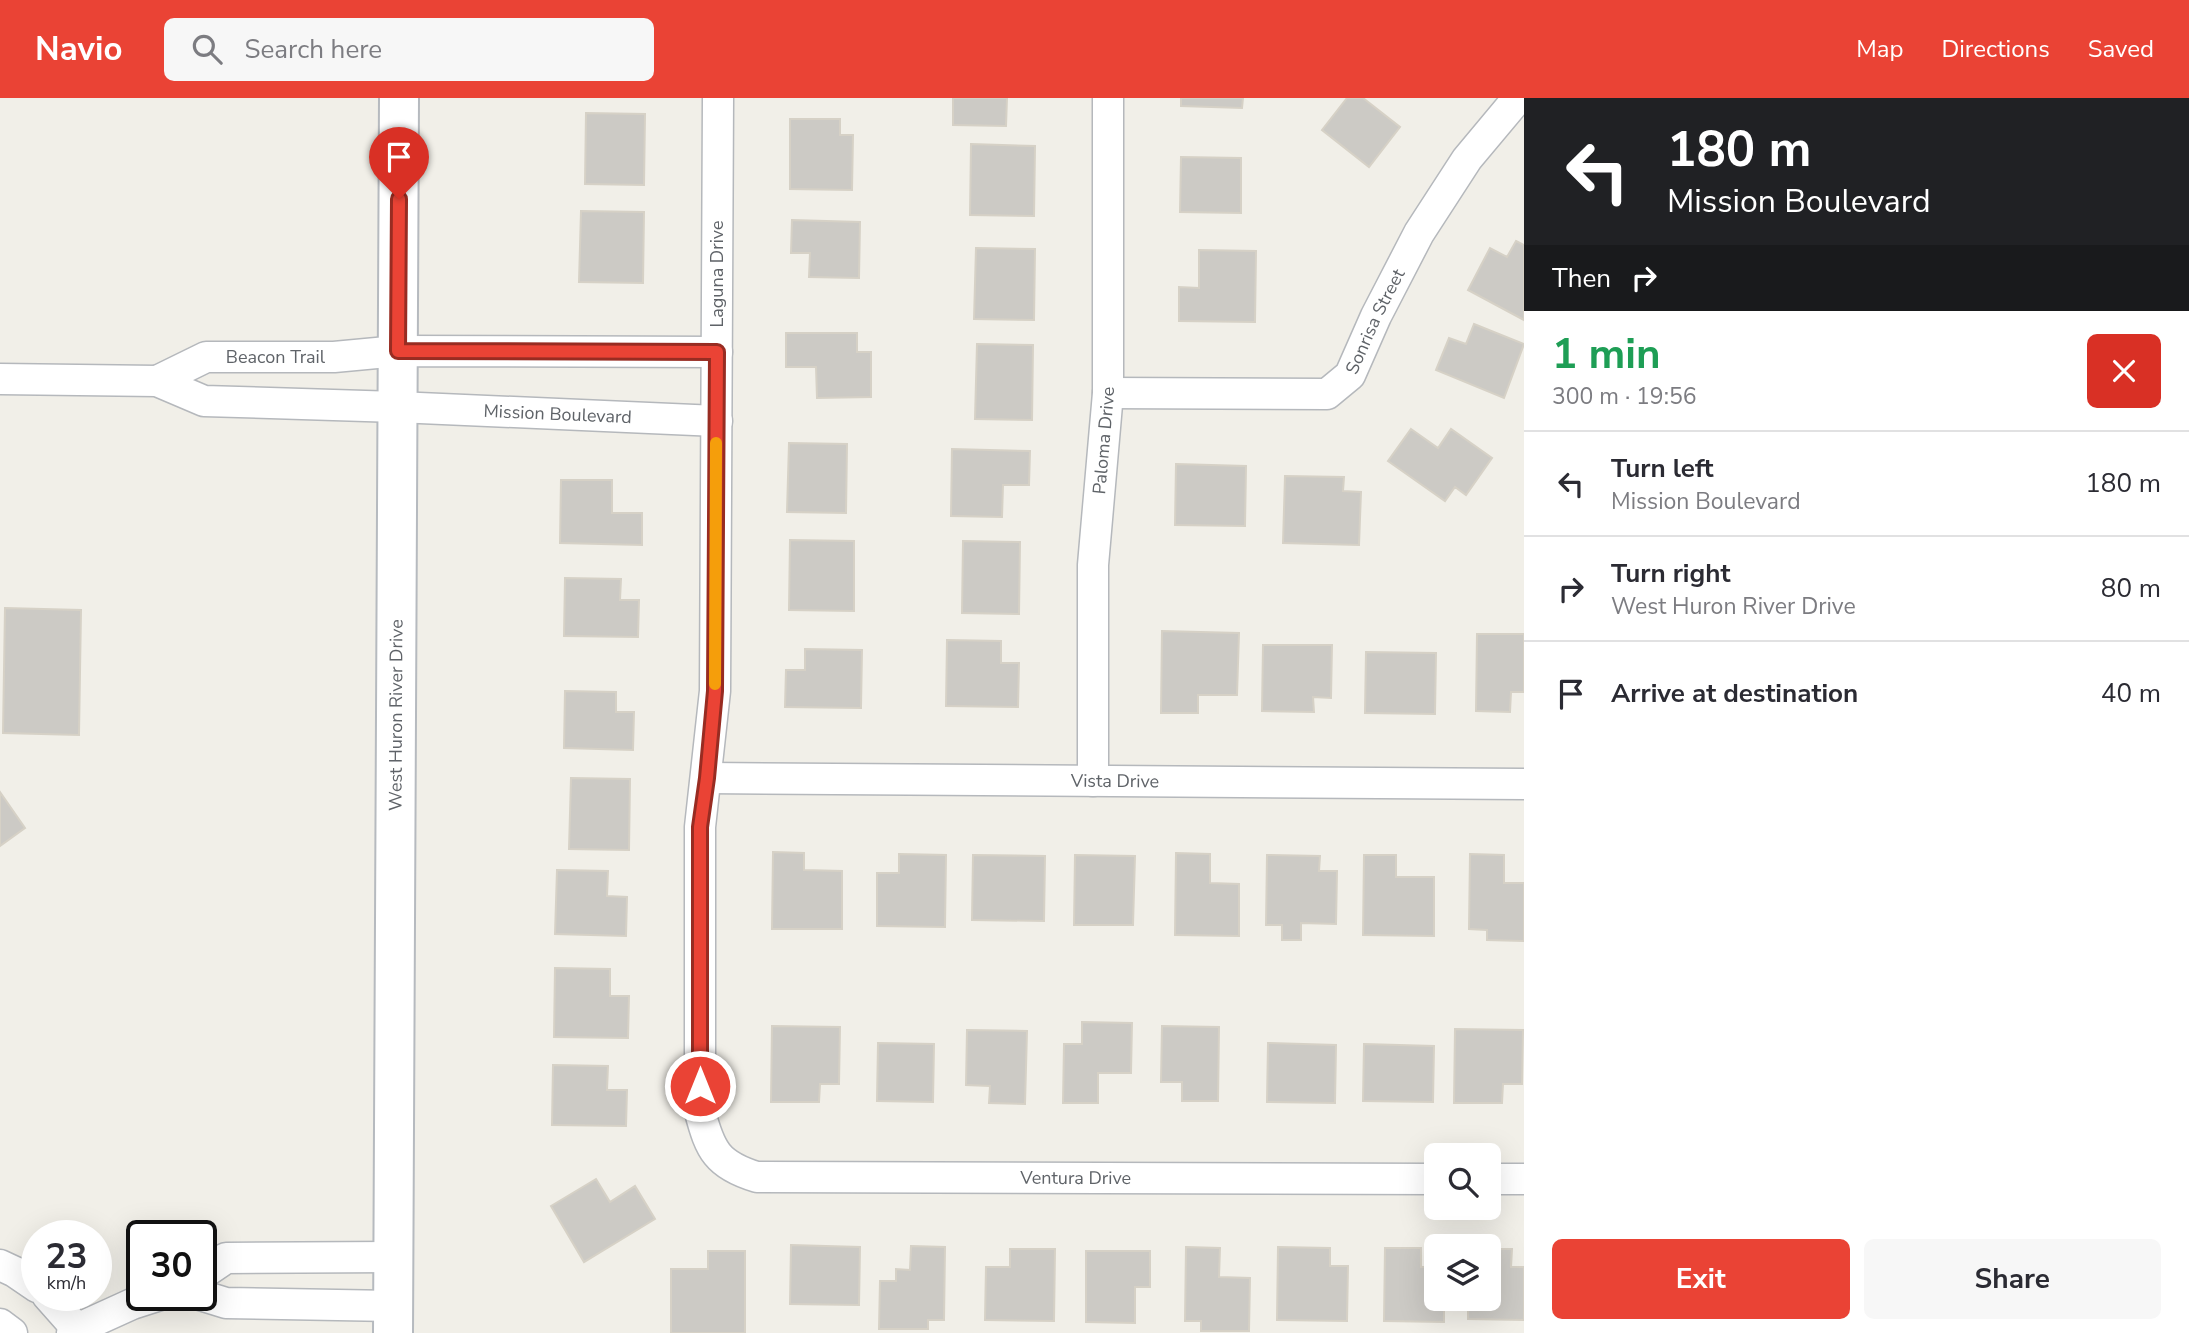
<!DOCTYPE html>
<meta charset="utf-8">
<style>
body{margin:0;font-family:"Nunito Sans",sans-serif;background:#f7f7f7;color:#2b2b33;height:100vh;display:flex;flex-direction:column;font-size:26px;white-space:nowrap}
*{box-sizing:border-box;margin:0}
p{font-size:23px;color:#7c7c81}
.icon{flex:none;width:38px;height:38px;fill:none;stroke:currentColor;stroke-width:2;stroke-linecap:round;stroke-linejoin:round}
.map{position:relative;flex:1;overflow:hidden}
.panel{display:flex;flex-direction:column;background:#fff;width:665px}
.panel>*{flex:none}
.guide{background:#202124;color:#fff;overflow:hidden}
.fabs{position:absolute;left:1424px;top:1045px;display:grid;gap:14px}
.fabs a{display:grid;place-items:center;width:77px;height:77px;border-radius:10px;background:#fff;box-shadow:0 7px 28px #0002;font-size:35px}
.speed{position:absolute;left:21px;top:1122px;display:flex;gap:14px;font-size:35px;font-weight:700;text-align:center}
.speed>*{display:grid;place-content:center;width:91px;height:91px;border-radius:50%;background:#fff;box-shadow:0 7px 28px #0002;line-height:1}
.speed small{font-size:18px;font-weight:400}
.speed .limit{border:4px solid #111;border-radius:10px;background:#fff;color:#111}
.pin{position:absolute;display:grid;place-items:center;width:60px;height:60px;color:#fff;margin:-72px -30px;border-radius:50% 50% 50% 0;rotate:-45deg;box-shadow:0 0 7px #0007}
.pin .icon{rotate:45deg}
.me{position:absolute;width:77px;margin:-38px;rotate:0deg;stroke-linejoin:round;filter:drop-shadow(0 0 5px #0008)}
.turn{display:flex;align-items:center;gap:24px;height:147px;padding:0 28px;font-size:32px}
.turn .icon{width:91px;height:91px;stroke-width:2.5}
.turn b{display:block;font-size:49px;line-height:60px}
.then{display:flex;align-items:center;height:66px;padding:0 28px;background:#0003;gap:14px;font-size:26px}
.round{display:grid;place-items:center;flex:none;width:74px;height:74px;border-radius:10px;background:#f7f7f7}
.head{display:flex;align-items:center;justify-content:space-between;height:119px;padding:0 28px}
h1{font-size:42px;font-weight:700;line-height:52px;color:#1e9e55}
.button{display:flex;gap:14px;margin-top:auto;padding:14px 28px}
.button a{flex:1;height:80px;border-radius:10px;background:#ea4335;color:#fff;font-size:28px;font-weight:700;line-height:80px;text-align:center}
.button a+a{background:#f7f7f7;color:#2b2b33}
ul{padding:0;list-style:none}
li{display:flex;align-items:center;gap:21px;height:105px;padding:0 28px;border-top:2px solid #e1e1e2}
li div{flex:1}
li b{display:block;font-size:26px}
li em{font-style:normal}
header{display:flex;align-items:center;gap:42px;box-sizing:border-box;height:98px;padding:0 35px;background:#ea4335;color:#fff}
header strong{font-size:33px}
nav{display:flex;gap:38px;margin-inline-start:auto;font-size:24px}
.search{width:490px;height:63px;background:#f7f7f7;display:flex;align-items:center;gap:18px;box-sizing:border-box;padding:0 24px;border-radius:10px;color:#7c7c81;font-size:26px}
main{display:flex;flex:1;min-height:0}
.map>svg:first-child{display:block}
.building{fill:#cccac5;stroke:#d6d1c6;stroke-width:2}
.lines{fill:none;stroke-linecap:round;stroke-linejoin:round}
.minor-casing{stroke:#b5b8bc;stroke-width:33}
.secondary-casing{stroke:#b6babf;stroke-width:42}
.minor{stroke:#fff;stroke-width:30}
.secondary{stroke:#fff;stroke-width:38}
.route-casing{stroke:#982c22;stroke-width:18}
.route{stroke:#ea4335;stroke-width:12}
.slow{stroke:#f59e0b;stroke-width:12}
.labels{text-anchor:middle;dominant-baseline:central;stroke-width:7;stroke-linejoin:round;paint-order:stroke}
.street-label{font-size:18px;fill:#5f6368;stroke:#fff}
</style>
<header>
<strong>Navio</strong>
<div class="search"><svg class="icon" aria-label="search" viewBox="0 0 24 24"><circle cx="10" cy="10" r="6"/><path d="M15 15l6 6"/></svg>Search here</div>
<nav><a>Map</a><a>Directions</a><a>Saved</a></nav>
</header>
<main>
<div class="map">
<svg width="1524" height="1235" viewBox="0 0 1524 1235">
<rect width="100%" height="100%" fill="#f1efe8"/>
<path class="building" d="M953 0H1007L1006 28 953 27Z
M1181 0H1243L1242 10 1181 8Z
M1347 0H1363L1400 29 1369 69 1322 32Z
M586 15 645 16 644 87 585 86Z
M790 21H840V37H853L852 92 790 91Z
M971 46 1035 48 1034 118 970 117Z
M1181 59 1241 60V115L1180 114Z
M581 113 644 114 643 185 579 184Z
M792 122 860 124 859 180 809 179 810 155H791Z
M1516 143 1524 147V222L1468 192 1490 150 1507 159Z
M976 150 1035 151 1034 222 974 221Z
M1199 152 1256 153 1255 224 1179 223V189L1199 190Z
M1474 226 1524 246 1504 300 1436 272 1449 240 1466 246Z
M786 235H857V254H871V299L817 300 816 269H786Z
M977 246 1033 247 1032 322 975 321Z
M1411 331 1438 350 1451 331 1492 360 1466 397 1455 389 1445 403 1388 363Z
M789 345 847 346 846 415 787 414Z
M952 351 1030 353 1029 387H1003L1002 419 951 418Z
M1176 366 1246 368 1245 428 1175 427Z
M1285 378 1344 379 1343 393 1361 394 1359 447 1283 445Z
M561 382H612V415H642V447L560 445Z
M790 442 854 443V513L789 512Z
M963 443 1020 444 1019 516 962 515Z
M565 480 621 481 620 502H639L638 539 564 538Z
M5 510 81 512 79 637 3 635Z
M1162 533 1239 535 1237 597H1198V615H1161Z
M1477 536H1524V594H1511L1510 614 1476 613Z
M947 542 1001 543V565H1019L1018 609 946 608Z
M1263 547H1332L1331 600 1313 599 1314 614 1262 613Z
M805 551 862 552 861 610 785 609 786 572H805Z
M1366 554 1436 555 1435 616 1365 615Z
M565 593 616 594V614H634L633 652 564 650Z
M571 680 630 681 629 752 569 751Z
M0 694 25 730 0 748Z
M773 754 804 755V772L842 773V831H772Z
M1176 755 1210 756V785L1239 786V838L1175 837Z
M899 756 946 757 945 829 877 828V775H899Z
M1470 756 1504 757V785H1524V843L1487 842V832L1469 831Z
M973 757 1045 758 1044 823 972 822Z
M1075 757 1135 758 1133 827H1074Z
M1267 757 1320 758 1319 773H1337L1336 826 1301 825V842H1282V827H1266Z
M1364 757H1396V779H1434V838L1363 837Z
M557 772 608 773 607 798 627 799 626 838 555 836Z
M555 870 610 871V898H629L628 940 554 939Z
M1082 924 1132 925 1131 975H1098V1005H1063L1064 946H1082Z
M772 928 840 929 839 986H820L819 1004H771Z
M1162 928 1219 929 1218 1003H1182V984H1161Z
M1455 931 1523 932 1522 986H1503L1502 1005H1454Z
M967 932 1027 933 1025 1006 989 1005 990 988 966 987Z
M878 945 934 946 933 1004 877 1003Z
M1268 945 1336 947 1335 1005 1267 1004Z
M1364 946 1434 948 1433 1004 1363 1003Z
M553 967 608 968 607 992H627L626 1028 552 1027Z
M596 1081 610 1104 635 1088 655 1121 584 1164 551 1108Z
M791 1147 860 1149 859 1207 790 1206Z
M911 1148 945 1149 944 1222H928V1231H879L880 1183H896V1171L910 1172Z
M1186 1149 1220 1150 1219 1179 1250 1180 1249 1233H1201V1223H1185Z
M1278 1149 1330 1150V1168H1348L1347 1223 1277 1222Z
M1385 1150H1421V1169H1437V1200H1444V1224L1384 1223Z
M1010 1151H1055L1054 1223 985 1222 986 1169H1010Z
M1489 1151H1512L1511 1169H1524V1222L1468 1221V1200H1489Z
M708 1153H745V1235H671V1171H708Z
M1086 1153H1150V1189H1135V1225L1086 1224Z"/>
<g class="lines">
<defs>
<g id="minor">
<path id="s1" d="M718 0 715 593 700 729V1014C710 1052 717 1067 757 1079L1437 1081"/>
<path id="s2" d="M0 281 157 283 204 303 397 309 717 323"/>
<path id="s3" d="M157 283 206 259H334L398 253 717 254"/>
<path id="s4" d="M1108 295 1327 296 1350 277 1376 218 1419 135 1467 61 1518 0"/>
<path id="s5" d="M707 680 1524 686"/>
<path id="s6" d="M1093 683V467L1108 295V0"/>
<path d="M1489 1081H1524"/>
<path d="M0 1167 15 1174 37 1189"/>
<path d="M201 1177 226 1160 393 1159"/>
<path d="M47 1197 77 1231"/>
<path d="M200 1197 226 1205 393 1208"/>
<path d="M0 1226 12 1235"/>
<path d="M72 1235 77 1231 132 1206 160 1197"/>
</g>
<g id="secondary">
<path id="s7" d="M393 1235 399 0"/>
</g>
</defs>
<use href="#minor" class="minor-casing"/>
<use href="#secondary" class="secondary-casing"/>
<use href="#minor" class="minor"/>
<use href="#secondary" class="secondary"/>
</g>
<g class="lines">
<defs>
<path id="route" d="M399 101 398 253 717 254 715 593 707 680 700 729V988"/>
</defs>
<use href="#route" class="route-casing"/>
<use href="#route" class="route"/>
<path class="slow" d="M715 586 716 345"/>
</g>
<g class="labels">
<g class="street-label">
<text transform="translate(717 176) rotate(-90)">Laguna Drive</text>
<text stroke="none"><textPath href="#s4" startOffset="308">Sonrisa Street</textPath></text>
<text stroke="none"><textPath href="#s3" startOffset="124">Beacon Trail</textPath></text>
<text stroke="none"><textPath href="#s2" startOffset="562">Mission Boulevard</textPath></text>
<text stroke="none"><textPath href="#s6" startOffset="341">Paloma Drive</textPath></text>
<text stroke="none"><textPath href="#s7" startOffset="618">West Huron River Drive</textPath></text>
<text stroke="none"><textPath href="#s5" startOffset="408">Vista Drive</textPath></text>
<text stroke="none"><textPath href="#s1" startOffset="1426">Ventura Drive</textPath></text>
</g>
</g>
</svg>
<div class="fabs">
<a><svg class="icon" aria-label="search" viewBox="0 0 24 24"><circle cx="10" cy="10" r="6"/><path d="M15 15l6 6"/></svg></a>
<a><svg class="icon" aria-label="layers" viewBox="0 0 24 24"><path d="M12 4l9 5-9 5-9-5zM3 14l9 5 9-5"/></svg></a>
</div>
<div class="speed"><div>23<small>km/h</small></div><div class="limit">30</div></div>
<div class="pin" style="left:399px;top:101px;background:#d93025"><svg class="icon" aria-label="arrive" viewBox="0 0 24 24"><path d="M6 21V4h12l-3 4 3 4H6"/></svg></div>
<svg class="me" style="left:700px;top:988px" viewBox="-20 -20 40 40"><circle r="17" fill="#ea4335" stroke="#fff" stroke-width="3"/><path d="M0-11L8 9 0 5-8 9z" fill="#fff"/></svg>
</div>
<section class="panel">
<div class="guide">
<div class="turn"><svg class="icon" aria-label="left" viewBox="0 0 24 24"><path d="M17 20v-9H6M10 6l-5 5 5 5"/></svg><div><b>180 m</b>Mission Boulevard</div></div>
<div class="then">Then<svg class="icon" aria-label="right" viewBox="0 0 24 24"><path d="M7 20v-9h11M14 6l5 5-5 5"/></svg></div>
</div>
<div class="head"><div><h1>1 min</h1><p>300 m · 19:56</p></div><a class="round" style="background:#d93025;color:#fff"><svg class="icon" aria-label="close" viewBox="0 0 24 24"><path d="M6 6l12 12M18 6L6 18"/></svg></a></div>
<ul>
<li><svg class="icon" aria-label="left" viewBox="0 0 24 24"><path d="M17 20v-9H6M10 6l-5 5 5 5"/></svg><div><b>Turn left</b><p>Mission Boulevard</p></div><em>180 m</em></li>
<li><svg class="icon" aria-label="right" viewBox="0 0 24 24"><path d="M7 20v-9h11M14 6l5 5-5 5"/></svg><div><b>Turn right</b><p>West Huron River Drive</p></div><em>80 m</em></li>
<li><svg class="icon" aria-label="arrive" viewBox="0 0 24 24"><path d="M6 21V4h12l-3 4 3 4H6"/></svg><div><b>Arrive at destination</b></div><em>40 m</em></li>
</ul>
<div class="button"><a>Exit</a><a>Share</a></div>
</section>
</main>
